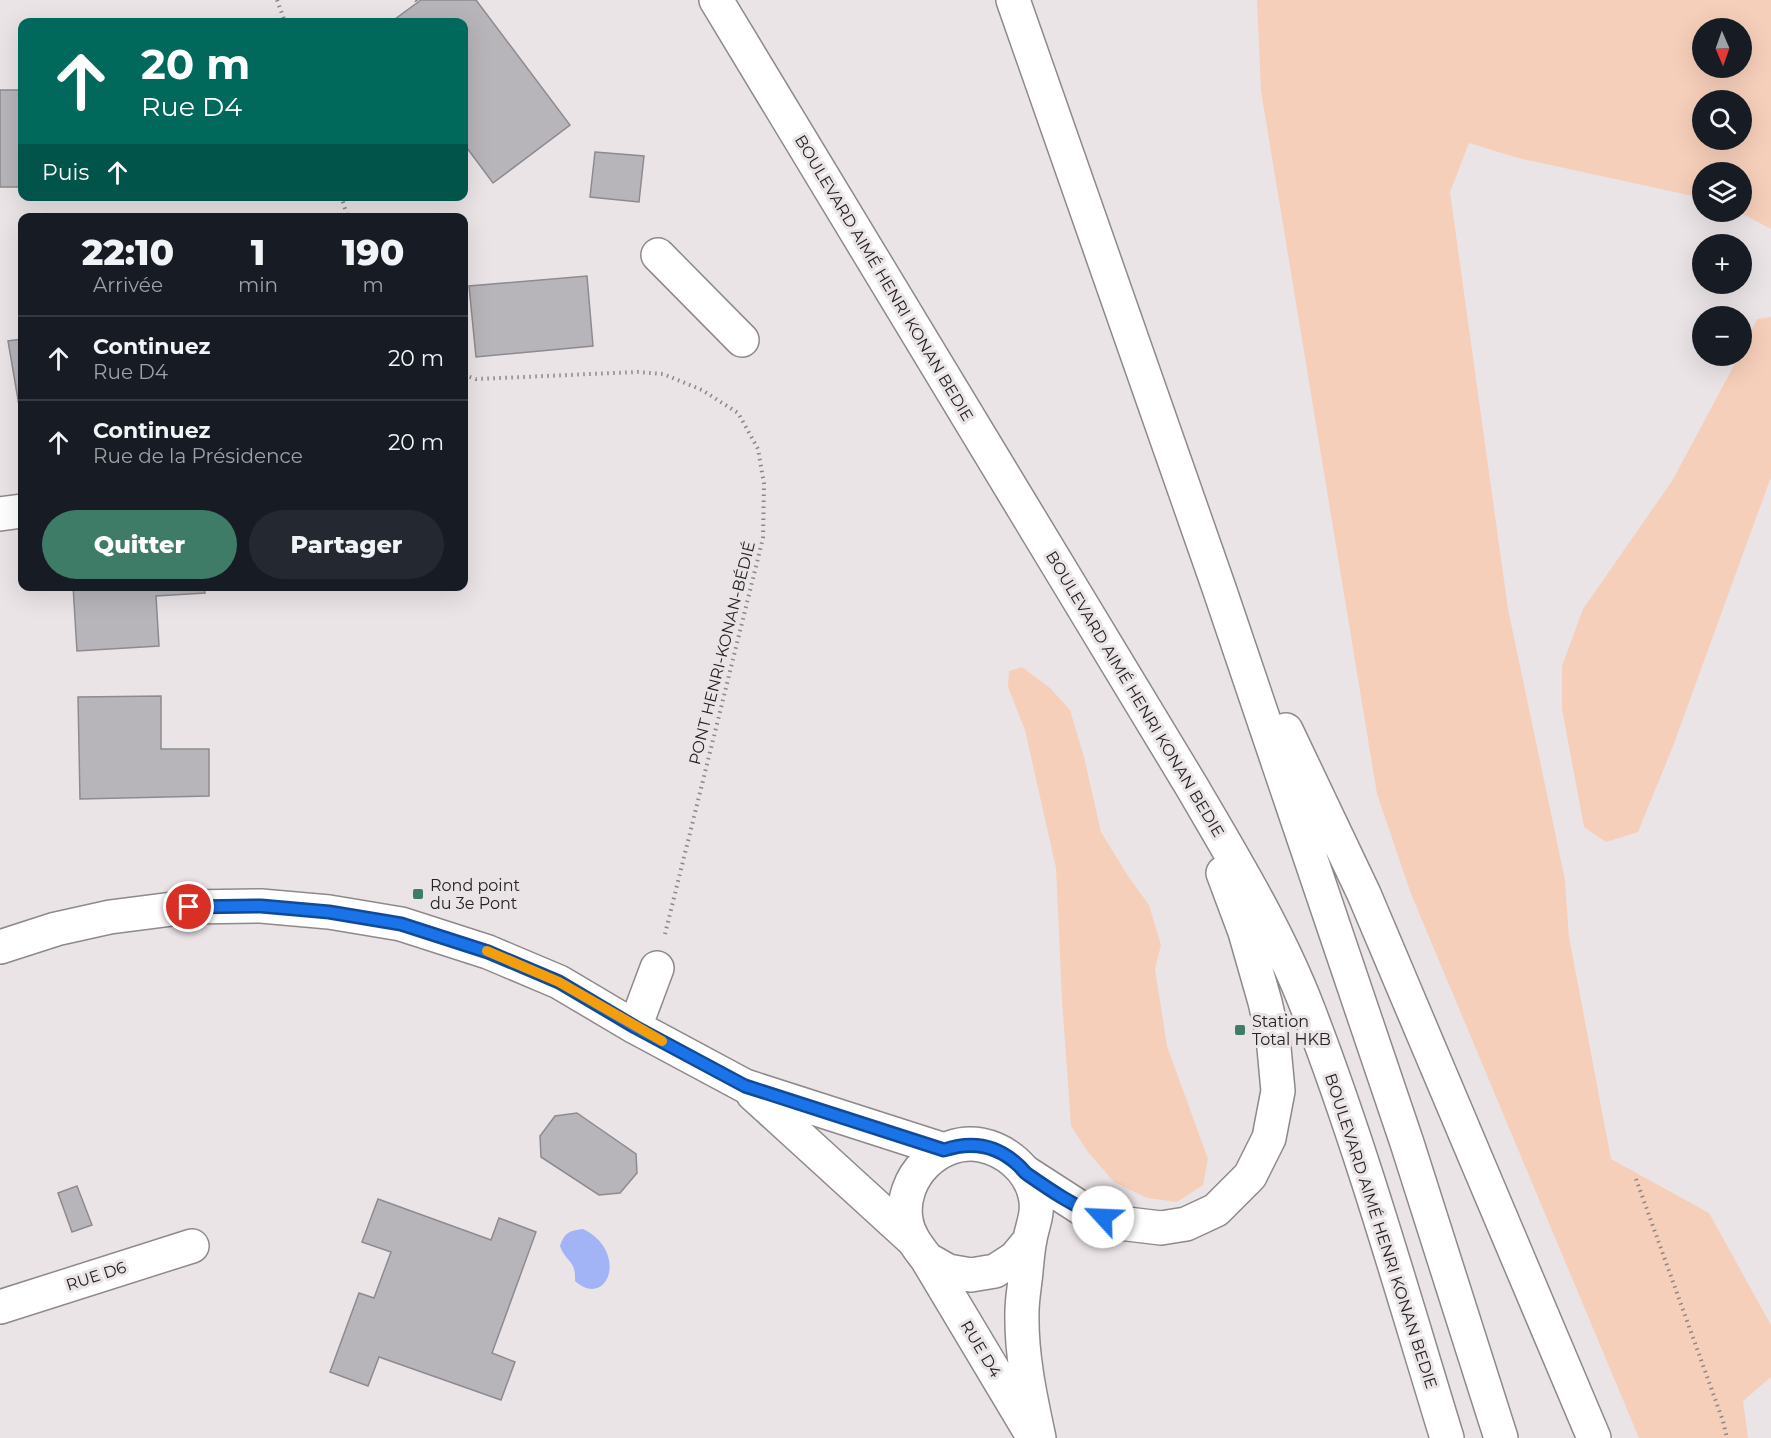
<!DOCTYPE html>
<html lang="fr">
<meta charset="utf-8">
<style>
body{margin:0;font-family:Montserrat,sans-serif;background:#242831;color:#f1f3f6;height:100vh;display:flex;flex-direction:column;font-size:22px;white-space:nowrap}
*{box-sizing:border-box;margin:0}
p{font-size:20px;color:#9ea1a6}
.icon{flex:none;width:33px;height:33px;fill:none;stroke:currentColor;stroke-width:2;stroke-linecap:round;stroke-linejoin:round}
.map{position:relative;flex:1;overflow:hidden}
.details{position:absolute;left:18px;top:213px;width:450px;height:378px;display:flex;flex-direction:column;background:#171b24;border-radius:12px;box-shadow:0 6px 24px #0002}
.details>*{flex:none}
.banner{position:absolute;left:18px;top:18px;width:450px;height:183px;border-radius:12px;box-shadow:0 6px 24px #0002;background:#00695c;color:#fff;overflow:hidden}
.needle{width:39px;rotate:178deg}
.tools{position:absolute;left:1692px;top:18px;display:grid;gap:12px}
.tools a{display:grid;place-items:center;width:60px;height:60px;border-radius:50%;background:#171b24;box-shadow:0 6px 24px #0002;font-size:30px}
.pin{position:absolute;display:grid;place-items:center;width:51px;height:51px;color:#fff;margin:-26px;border:3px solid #fff;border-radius:50%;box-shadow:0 2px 6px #0007}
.me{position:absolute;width:66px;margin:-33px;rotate:295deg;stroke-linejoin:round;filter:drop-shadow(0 0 4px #0008)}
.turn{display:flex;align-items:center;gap:21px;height:126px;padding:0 24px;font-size:27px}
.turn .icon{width:78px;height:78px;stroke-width:2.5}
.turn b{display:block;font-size:42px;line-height:51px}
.then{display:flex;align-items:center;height:57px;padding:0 24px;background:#0003;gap:12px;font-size:22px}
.eta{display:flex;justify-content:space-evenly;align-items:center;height:102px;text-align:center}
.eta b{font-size:36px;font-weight:800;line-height:42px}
.button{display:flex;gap:12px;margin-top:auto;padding:12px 24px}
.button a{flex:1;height:69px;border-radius:36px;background:#3f7c68;color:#fff;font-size:24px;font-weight:800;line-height:69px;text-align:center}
.button a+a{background:#242831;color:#f1f3f6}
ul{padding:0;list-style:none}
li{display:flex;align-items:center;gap:18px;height:84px;padding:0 24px;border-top:2px solid #363941}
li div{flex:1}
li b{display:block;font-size:22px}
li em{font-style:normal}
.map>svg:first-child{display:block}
.green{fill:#f6cfba;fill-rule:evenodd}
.water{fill:#a3b4f6}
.building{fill:#b8b5ba;stroke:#8d8a90;stroke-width:1.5}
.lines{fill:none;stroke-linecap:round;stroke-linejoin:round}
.minor-casing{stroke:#8f898c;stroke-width:36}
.major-casing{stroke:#8f898c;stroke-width:36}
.highway-casing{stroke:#8f898c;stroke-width:36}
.path{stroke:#8b8789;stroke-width:4;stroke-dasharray:1.5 4.5;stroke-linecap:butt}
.minor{stroke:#fff;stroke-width:33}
.major{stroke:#fff;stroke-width:33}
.highway{stroke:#fff;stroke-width:33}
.route-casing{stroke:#114b97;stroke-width:15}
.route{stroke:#1a73e8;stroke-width:10}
.slow{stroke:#f59e0b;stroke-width:10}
.poi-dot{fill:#3f7c68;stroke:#eae4e7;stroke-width:2}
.labels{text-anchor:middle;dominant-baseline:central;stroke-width:6;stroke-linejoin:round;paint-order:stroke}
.street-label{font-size:16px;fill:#232122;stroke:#eae4e7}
.poi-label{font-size:16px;fill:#232122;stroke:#eae4e7;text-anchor:start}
</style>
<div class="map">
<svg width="1771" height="1438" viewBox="0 0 1771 1438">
<rect width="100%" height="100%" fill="#eae4e7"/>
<path class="green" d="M1257 0H1771V229L1739 212H1742V172H1702V198L1518 158 1469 143 1450 192 1508 609 1565 880 1569 937 1611 1159 1709 1213 1771 1325V1377L1743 1401 1748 1438H1639L1411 894 1377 794 1261 91ZM1702 28H1742V68H1702ZM1702 100H1742V140H1702Z
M1771 317V477L1673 746 1638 832 1606 842 1584 827 1562 709V666L1583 609 1672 481 1739 356H1742V351L1757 319Z
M1022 667 1050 688 1070 710 1084 757 1101 832 1128 876 1149 905 1161 945 1155 969 1167 1046 1208 1159 1203 1185 1177 1202 1147 1198 1114 1182 1088 1152 1071 1126 1062 999 1056 868 1025 730 1008 687 1009 671Z"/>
<path class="water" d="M583 1229C630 1252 607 1310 575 1281 576 1259 566 1263 560 1246 565 1232 569 1231 583 1229Z"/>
<path class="building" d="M421 0H476L570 125 493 183 464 144V22H391Z
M0 90H22V187H0Z
M595 152 644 156 639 202 590 197Z
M587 276 593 346 476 357 469 286Z
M22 339V423L8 341Z
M73 586H204L205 593 156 596 159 646 77 651Z
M161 696V749H209V796L80 799 78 697Z
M577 1113 636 1154 637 1173 620 1193 599 1195 541 1157 540 1136 555 1116Z
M77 1186 92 1225 72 1232 58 1193Z
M378 1199 491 1240 499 1218 536 1232 492 1353 515 1362 501 1400 379 1357 368 1386 330 1372 359 1293 374 1298 391 1252 362 1242Z"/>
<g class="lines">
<defs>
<path id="minor" d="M658 255 742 340
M0 514 22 511
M0 947 56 929 110 917 188 907 261 906 329 912 401 924 488 952 559 982 635 1027 745 1086 944 1150
M635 1027 657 968
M753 1094 913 1240
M0 1307 192 1246"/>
<path id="major" d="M927 1259 948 1271 971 1275 995 1271 1015 1258 1030 1240
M1034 1438 927 1259C918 1247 908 1235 906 1220 899 1178 939 1137 981 1145 1006 1150 1029 1169 1035 1195 1039 1213 1033 1223 1030 1239 1028 1249 1027 1261 1026 1271 1025 1284 1022 1298 1022 1312 1021 1355 1030 1396 1039 1438"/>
<path id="highway" d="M716 0 1192 787C1234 859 1278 931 1308 1009 1362 1149 1403 1295 1447 1438
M1013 0 1219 588 1407 1143 1501 1438
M1286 730 1364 894 1594 1438
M1025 1172 1087 1212 1119 1223 1161 1228 1186 1224 1216 1210 1250 1176 1269 1138 1278 1091 1273 1037 1265 1002 1245 932 1223 873"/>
</defs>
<use href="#minor" class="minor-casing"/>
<use href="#major" class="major-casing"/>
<use href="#highway" class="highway-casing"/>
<path class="path" d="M277 0 285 22
M416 0 418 3
M341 196 348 218
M464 375 476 379 638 372 663 374 702 390 738 413 758 449 764 484 763 538 665 934
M1636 1179 1723 1421 1727 1438"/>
<use href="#minor" class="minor"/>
<use href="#major" class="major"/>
<use href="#highway" class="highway"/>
</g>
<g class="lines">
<defs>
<path id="route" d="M189 907 261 906 329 912 401 924 488 952 559 982 635 1027 745 1086 944 1150C971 1141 996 1145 1017 1164 1021 1167 1023 1171 1027 1174 1050 1190 1076 1208 1103 1217"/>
</defs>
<use href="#route" class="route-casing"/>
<use href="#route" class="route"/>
<path class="slow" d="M487 951 559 982 662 1041"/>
</g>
<g class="poi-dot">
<rect x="412" y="888" width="12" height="12" rx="3"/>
<rect x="1234" y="1024" width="12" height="12" rx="3"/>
</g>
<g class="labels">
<g class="street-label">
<text transform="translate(884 278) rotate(59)">BOULEVARD AIMÉ HENRI KONAN BEDIE</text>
<text transform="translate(722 653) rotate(-76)">PONT HENRI-KONAN-BÉDIÉ</text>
<text transform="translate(1135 694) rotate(59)">BOULEVARD AIMÉ HENRI KONAN BEDIE</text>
<text transform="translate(1381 1231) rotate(72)">BOULEVARD AIMÉ HENRI KONAN BEDIE</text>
<text transform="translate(96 1276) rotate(-18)">RUE D6</text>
<text transform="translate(981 1349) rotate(59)">RUE D4</text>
</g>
<g class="poi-label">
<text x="430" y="885">Rond point<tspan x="430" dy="18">du 3e Pont</tspan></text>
<text x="1252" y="1021">Station<tspan x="1252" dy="18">Total HKB</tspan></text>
</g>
</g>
</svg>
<div class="tools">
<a><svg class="needle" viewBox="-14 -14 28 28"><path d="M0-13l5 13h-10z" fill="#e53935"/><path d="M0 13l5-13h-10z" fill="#9ea1a6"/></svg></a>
<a><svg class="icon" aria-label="search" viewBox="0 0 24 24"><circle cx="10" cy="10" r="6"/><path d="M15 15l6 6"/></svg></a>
<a><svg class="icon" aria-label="layers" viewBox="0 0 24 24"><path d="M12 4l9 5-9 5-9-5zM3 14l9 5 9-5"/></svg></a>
<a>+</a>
<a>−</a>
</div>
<div class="pin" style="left:189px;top:907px;background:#d93025"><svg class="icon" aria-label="arrive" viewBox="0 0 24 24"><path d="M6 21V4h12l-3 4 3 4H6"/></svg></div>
<svg class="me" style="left:1103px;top:1217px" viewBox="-20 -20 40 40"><circle r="19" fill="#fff"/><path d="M0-13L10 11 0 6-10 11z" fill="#1a73e8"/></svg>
<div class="banner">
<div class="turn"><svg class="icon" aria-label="ahead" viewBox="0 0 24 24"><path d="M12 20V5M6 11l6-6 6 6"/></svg><div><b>20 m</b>Rue D4</div></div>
<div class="then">Puis<svg class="icon" aria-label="ahead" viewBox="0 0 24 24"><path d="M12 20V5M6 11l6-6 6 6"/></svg></div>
</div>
<section class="details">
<div class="eta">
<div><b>22:10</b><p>Arrivée</p></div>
<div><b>1</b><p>min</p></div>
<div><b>190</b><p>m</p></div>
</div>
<ul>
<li><svg class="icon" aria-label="ahead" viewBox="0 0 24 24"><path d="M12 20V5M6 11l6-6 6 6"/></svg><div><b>Continuez</b><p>Rue D4</p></div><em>20 m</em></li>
<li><svg class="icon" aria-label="ahead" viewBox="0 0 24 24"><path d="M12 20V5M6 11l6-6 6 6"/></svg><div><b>Continuez</b><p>Rue de la Présidence</p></div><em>20 m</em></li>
</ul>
<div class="button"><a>Quitter</a><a>Partager</a></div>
</section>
</div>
